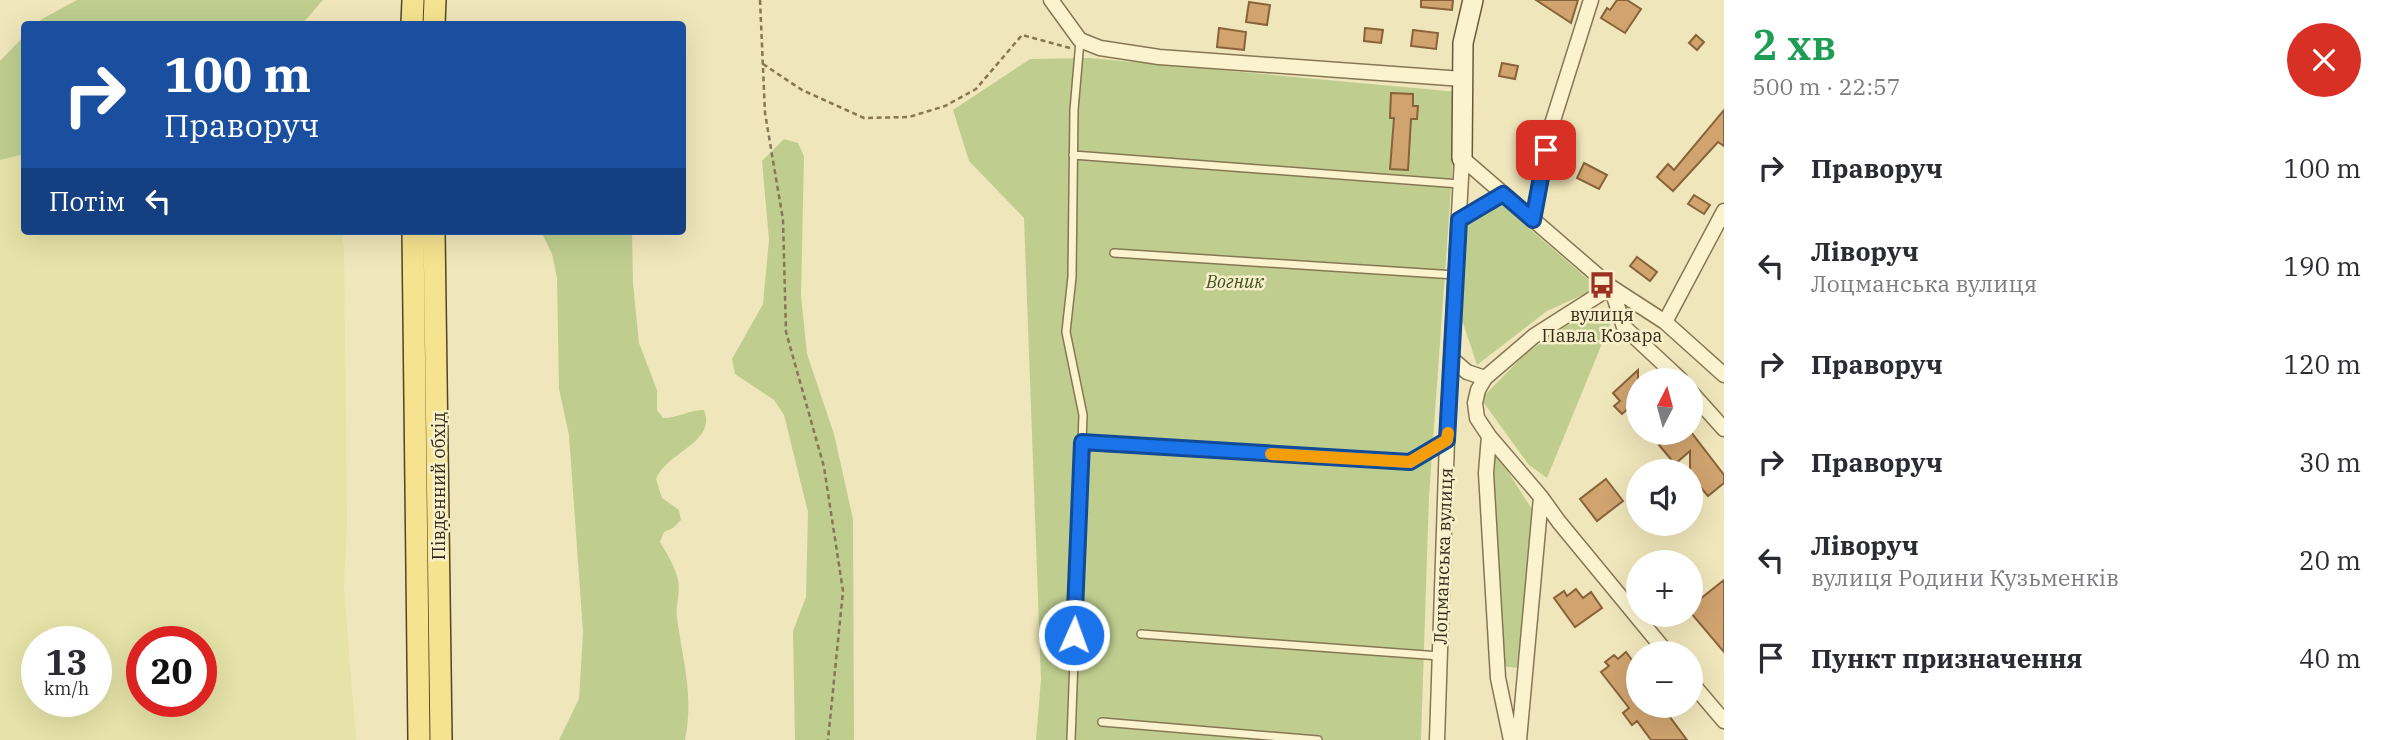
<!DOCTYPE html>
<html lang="uk">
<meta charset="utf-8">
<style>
body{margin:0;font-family:"IBM Plex Serif",serif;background:#f2f2f3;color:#2b2b33;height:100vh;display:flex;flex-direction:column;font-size:26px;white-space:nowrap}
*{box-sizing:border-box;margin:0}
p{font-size:23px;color:#7c7c81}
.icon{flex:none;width:38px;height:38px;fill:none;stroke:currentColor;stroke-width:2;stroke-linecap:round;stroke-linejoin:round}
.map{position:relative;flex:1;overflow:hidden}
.side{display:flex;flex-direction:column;background:#fff;width:665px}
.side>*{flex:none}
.guide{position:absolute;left:21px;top:21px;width:665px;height:214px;border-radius:7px;box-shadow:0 7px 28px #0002;background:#1a4fa0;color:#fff;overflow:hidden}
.needle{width:46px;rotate:6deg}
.controls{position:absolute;left:1626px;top:368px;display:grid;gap:14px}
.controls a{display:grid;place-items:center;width:77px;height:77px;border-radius:50%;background:#fff;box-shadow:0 7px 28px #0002;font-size:35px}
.speed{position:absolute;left:21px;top:626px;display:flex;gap:14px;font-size:35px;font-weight:700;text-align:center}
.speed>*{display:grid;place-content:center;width:91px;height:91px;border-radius:50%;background:#fff;box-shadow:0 7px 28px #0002;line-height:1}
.speed small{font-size:18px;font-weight:400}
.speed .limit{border:10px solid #d22;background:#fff;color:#111}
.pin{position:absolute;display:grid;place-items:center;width:60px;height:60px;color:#fff;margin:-30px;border-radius:14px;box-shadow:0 4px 10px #0006}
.me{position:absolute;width:77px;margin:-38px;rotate:2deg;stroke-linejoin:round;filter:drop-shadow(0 0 5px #0008)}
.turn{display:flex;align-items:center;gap:24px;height:147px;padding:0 28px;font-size:32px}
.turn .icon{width:91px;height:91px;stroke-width:2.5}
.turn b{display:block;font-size:49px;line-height:60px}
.then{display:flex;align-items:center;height:66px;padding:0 28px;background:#0003;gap:14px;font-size:26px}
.round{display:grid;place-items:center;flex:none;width:74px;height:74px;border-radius:37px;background:#f2f2f3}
.head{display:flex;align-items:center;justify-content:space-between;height:119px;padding:0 28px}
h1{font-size:42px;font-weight:600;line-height:52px;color:#1e9e55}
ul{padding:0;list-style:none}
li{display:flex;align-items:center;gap:21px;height:98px;padding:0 28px}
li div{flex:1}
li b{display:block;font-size:26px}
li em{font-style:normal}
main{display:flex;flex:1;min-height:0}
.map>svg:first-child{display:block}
.farmland{fill:#e6e3a8;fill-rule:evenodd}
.green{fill:#bfce8f}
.building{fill:#d0a36f;stroke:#886239;stroke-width:2}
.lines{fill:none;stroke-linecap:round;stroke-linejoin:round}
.lane-casing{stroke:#877654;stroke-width:10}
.street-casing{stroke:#877654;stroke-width:17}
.secondary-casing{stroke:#695738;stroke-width:22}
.primary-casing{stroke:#544329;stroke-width:24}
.path{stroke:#877654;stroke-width:2.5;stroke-dasharray:5 3.5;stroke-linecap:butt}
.lane{stroke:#faf3ce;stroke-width:7}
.street{stroke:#faf3ce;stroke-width:14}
.secondary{stroke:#faf3ce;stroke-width:19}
.primary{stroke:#f6e38f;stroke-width:21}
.route-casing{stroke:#114b97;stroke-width:18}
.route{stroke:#1a73e8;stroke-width:12}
.slow{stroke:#f59e0b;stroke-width:12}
.labels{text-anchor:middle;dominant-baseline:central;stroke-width:5;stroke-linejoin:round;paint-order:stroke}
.park-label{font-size:18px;font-style:italic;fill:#405320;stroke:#f7f0cb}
.poi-label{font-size:18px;fill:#362b1a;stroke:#f7f0cb}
.street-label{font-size:18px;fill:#362b1a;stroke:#f7f0cb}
</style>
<main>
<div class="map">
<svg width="1724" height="740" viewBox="0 0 1724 740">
<rect width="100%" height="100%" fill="#f0e6bb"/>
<path class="farmland" d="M24 154V231H341L344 247 347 521 344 589 356 740H0V160ZM37 642H96V702H37ZM142 642H201V702H142Z"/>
<path class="green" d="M77 0H323L302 24H36L42 19Z
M24 36V154L0 160V61Z
M1090 58 1458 92 1429 496 1421 740H1036L1041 679 1024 218 969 161 953 110 1030 59Z
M784 139 798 143 804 156 801 296 807 354 834 434 853 519 854 740H795L793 631 806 597 808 512 784 415 774 400 735 374 732 359 763 304 769 240 762 161Z
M1501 204 1598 288 1547 311 1477 365 1459 311 1463 227Z
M541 231H632L633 283 639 343 657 390V410L663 418C678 418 689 410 704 410 717 443 666 452 656 479L662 498 679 510 681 520 673 528 664 532 660 542C667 554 675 566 678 580 681 592 675 606 677 618 683 662 694 695 685 740H559L579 699 583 632 569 435 559 389 557 278 552 254Z
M1607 309 1610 324 1547 478 1529 465 1481 399 1526 353 1566 326Z
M1493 448 1533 511 1522 658 1516 668 1502 666Z"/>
<path class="building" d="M1421 0H1453L1452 10 1421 7Z
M1536 0H1578L1571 23Z
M1617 0H1627L1641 9 1625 33 1601 18 1607 8 1610 10Z
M1249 2 1270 5 1267 25 1246 22Z
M1219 28 1246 32 1244 50 1217 47Z
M1365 28 1383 30 1381 43 1364 41Z
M1413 30 1438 33 1436 49 1411 46Z
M1696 35 1704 42 1697 50 1689 43Z
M1502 63 1518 66 1515 79 1499 76Z
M1391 93 1413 94V106H1418L1417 119H1411L1408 170 1390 169 1394 118H1390Z
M1724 110V146L1718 142 1673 191 1657 177 1668 164 1674 170Z
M1584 163 1607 175 1599 189 1577 178Z
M1694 195 1710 205 1704 214 1688 204Z
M1637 257 1657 272 1650 281 1630 266Z
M1638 370V418L1629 408 1622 414 1614 406 1620 401 1613 393Z
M1674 432H1691L1724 475V483L1708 496 1690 475V451L1675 464 1659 445Z
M1606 479 1623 501 1597 521 1580 499Z
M1724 580V652L1690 612V607Z
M1576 589 1583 598 1591 592 1602 608 1575 627 1554 598 1564 591 1567 596Z
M1626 652 1632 660 1638 654V705H1661L1687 740H1651L1637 721 1632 725 1623 713 1629 708 1601 672 1609 666 1605 662 1614 655 1618 659Z"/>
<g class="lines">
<defs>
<path id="lane" d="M1073 155 1460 184
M1459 220 1503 194
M1114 253 1455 275
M1082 442 1410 462 1445 441
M1141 634 1440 656
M1102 722 1318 740
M1071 740 1083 415 1066 332 1072 277 1074 110 1080 41"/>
<path id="street" d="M1051 0 1080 40 1100 48 1159 57 1463 79
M1462 158 1611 287 1665 322 1724 375
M1533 220 1551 127 1591 0
M1611 287 1534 336 1485 378 1478 390 1475 403 1477 418 1489 436 1541 497 1559 522 1667 653
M1611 287 1624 327 1681 380
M1665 322 1724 211
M1452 359 1467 372 1485 378
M1690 391 1724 429
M1489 436 1486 473 1498 678 1511 740
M1690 681 1724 721
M1437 740 1447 440 1462 158
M1519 740 1541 497"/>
<path id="secondary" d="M1462 158 1463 43 1473 0"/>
<path id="primary" d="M412 24 413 0
M434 24 435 0
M413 231 419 740
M434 231 441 740"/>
</defs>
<use href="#lane" class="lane-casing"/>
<use href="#street" class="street-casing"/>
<use href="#secondary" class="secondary-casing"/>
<use href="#primary" class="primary-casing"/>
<path class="path" d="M760 0 765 113 783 220 786 332 824 467 843 591 828 740
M763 64 802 90 864 118 909 117 945 106 976 89 1022 35 1070 48"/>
<use href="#lane" class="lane"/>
<use href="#street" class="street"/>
<use href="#secondary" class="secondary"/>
<use href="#primary" class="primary"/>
</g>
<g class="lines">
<defs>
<path id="route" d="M1074 635 1082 442 1410 462 1447 440 1459 220 1503 194 1533 220 1546 150"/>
</defs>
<use href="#route" class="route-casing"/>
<use href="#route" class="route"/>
<path class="slow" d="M1271 454 1410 462 1447 440 1448 433"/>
</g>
<defs>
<symbol id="bus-bare" viewBox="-9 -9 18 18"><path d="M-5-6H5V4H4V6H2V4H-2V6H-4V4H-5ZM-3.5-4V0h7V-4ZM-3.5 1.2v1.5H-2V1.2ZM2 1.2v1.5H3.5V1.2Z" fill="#993022" stroke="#f7f0cb" stroke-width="2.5" paint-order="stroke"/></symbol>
</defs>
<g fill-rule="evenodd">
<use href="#bus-bare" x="1583" y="266" width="38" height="38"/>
</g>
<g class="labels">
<g class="park-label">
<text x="1235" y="281">Вогник</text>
</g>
<g class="poi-label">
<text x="1602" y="314">вулиця<tspan x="1602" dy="21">Павла Козара</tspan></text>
</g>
<g class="street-label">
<text transform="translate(438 486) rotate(-90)">Південний обхід</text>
<text transform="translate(1443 556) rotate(-88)">Лоцманська вулиця</text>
</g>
</g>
</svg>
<div class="controls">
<a><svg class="needle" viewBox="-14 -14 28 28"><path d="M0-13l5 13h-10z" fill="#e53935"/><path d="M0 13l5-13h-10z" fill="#7c7c81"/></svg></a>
<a><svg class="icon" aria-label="sound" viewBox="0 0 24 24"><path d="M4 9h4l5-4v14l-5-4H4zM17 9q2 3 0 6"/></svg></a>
<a>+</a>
<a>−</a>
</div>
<div class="speed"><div>13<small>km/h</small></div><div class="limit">20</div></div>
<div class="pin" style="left:1546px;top:150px;background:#d93025"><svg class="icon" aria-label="arrive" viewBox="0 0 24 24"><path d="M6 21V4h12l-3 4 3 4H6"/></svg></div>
<svg class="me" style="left:1074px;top:635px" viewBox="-20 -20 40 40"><circle r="17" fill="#1a73e8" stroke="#fff" stroke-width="3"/><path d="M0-11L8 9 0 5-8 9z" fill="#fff"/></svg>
<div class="guide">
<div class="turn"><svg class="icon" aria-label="right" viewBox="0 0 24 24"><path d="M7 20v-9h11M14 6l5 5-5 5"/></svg><div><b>100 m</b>Праворуч</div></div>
<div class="then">Потім<svg class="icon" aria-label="left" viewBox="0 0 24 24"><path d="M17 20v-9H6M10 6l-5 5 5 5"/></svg></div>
</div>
</div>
<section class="side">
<div class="head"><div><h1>2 хв</h1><p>500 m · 22:57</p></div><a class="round" style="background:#d93025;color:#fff"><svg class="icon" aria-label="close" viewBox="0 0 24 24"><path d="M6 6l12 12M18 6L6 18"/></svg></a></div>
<ul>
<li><svg class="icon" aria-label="right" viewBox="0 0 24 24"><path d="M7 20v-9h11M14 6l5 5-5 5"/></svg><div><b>Праворуч</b></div><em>100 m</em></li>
<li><svg class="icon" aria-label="left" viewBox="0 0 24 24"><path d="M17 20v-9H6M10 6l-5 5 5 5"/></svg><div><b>Ліворуч</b><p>Лоцманська вулиця</p></div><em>190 m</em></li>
<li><svg class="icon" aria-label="right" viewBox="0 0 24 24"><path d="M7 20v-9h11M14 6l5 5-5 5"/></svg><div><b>Праворуч</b></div><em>120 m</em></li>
<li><svg class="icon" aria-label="right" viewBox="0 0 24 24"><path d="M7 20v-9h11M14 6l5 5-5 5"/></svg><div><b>Праворуч</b></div><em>30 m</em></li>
<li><svg class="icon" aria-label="left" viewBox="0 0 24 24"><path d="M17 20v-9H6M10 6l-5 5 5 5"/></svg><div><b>Ліворуч</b><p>вулиця Родини Кузьменків</p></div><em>20 m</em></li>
<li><svg class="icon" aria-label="arrive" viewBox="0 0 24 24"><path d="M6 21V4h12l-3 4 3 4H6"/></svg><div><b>Пункт призначення</b></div><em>40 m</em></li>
</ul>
</section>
</main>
